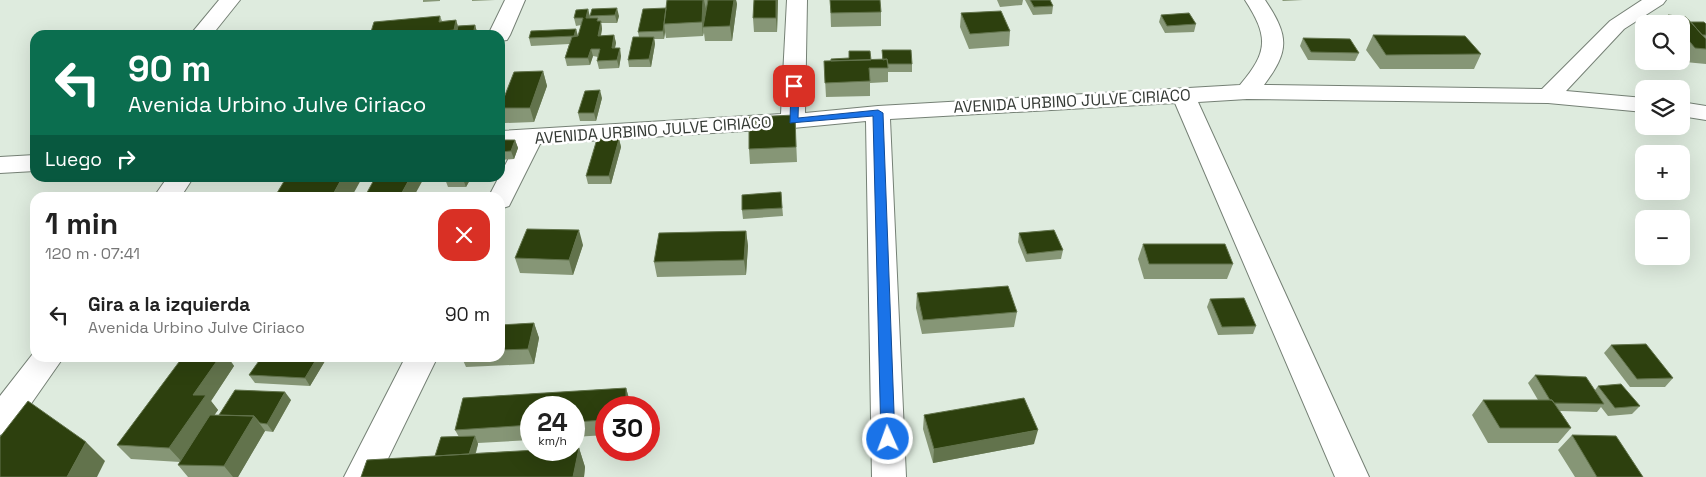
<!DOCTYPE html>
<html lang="es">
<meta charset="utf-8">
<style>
body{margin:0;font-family:"Space Grotesk",sans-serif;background:#f2f2f2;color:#222;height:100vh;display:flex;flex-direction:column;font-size:19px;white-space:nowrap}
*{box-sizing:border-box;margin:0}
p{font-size:16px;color:#767676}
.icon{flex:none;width:28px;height:28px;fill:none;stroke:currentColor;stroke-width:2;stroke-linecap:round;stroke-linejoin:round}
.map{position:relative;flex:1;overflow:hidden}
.drawer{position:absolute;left:30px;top:192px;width:475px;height:170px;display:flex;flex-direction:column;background:#fff;border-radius:15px;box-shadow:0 5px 20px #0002}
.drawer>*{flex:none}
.banner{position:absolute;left:30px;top:30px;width:475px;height:152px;border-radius:15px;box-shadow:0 5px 20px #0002;background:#0b6e4f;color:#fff;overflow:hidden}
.controls{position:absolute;left:1635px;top:15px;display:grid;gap:10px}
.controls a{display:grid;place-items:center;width:55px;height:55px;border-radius:10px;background:#fff;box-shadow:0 5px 20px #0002;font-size:25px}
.speed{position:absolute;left:520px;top:396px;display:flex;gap:10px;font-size:25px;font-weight:700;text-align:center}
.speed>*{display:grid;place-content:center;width:65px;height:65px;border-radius:50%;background:#fff;box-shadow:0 5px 20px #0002;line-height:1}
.speed small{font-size:12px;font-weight:400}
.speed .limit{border:8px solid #d22;background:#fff;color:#111}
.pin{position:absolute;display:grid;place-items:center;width:42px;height:42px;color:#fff;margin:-21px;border-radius:10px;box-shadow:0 2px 8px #0006}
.me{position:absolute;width:55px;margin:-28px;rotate:358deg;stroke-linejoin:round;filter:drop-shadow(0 0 4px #0008)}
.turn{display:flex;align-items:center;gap:18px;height:105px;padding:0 15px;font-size:22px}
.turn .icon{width:65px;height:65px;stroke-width:2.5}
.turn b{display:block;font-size:35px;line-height:42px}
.then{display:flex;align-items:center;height:48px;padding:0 15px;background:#0003;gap:10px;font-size:19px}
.round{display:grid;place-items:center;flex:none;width:52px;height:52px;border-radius:15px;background:#f2f2f2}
.summary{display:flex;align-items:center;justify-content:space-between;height:85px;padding:0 15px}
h1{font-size:30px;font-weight:600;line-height:38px}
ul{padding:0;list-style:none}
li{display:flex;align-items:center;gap:15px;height:75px;padding:0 15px}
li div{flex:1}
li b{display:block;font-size:19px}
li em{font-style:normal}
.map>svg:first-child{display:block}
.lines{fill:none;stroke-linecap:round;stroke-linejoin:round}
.minor-casing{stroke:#758075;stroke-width:2}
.minor{fill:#fff;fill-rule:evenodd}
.wall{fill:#869676}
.shaded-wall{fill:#62734c}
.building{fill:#2d400e;stroke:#62734c}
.route{fill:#1a73e8;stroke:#114b97}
.labels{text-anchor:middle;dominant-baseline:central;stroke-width:5;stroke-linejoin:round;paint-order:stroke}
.street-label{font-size:16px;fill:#353a35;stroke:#fff}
</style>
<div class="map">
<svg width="1706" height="477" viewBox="0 0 1706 477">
<rect width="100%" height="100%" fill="#deebde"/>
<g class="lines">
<defs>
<path id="minor" d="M219 0H240L212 35H190Z
M505 0H525L510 35 507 40 500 41V35H488Z
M787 0H807L805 113 878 106 1240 85C1268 52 1269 37 1245 0H1265C1289 36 1290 50 1264 85L1542 89 1610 21 1642 0H1666L1663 4 1624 29 1566 91 1644 98V112L1548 103 1247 99 1198 102 1369 477H1335L1175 103 890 119 906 477H872L866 121 793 128 540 144 509 206 500 209V198H488L515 146 500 147V131L781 114Z
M1681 102 1706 106V120L1681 116Z
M35 155V171L0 173V157Z
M167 178H193L180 198H153Z
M35 351V358H63L12 431 0 435V396Z
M405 358H437L379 477H344Z"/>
</defs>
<use href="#minor" class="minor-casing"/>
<use href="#minor" class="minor"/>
</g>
<path class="wall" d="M423 0H440V1L423 2Z
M472 0H495L472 1Z
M667 0H736L737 4 732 41H705L704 33 703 36 666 38 665 32 664 39H654L655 44 651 67H629L628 60 639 37 638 32 666 8Z
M754 0H778L777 32H754L753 18Z
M830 0 881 12V26L831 27Z
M997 0H1023L1022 5 1000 7Z
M1025 0H1050L1053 6 1052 14 1033 15Z
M1282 0H1303L1283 1Z
M588 9 590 18V16L592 9 619 16 617 23H601L602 29 601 36 614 35 616 43 615 48 621 56 619 68 599 69 597 61 598 57 593 56 590 65 567 66 565 58 569 44 531 46 529 38 576 29 578 36 581 25 576 26 574 18Z
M961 13 1010 31 1009 46 969 49 960 27Z
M1161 15 1196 24 1194 32 1165 33 1159 22Z
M1668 15 1691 22 1706 24V64L1685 62 1681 58V24H1662Z
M440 16 442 21 456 20 458 26 475 25 477 32 476 35H370Z
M1373 35 1481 54 1474 69H1380L1366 50Z
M1303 38 1359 53 1355 61 1308 60 1300 46Z
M882 50 912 64V72H888V82L870 83V96L826 97 824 61 882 60Z
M543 71 547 86 534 122 505 123 500 108Z
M602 98 596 121H580L578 113Z
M795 115 797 162 750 164 749 149Z
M619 139 621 147 611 184H588L586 176Z
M500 140H515L518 148 514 159 500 160Z
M446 178H471L466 187H448L445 179Z
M781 192 783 216 743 219 742 210Z
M746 231 748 246 746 275 657 277 654 262Z
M1019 233 1063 250 1061 259 1026 262 1018 242Z
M1143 244 1233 264 1227 279H1144L1138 259Z
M583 245 573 275 520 273 515 258Z
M917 293 1017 312 1014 327 922 334 916 308Z
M1210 299 1256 326 1253 334 1218 335 1207 307Z
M534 323 539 338 534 364 466 367 462 358H500V325Z
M1611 345 1673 378 1665 387H1630L1604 353Z
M182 358H252L251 359 229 358 234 366 211 401 218 410 214 415H219L291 400 273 432 265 431 238 477H188L178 465 180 462 131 459 117 445Z
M261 358H322L325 361 310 386 255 383 249 375Z
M1535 375 1595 390 1598 386 1640 406 1632 414 1608 416 1601 407 1597 412 1560 411 1571 428 1558 443H1488L1472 415 1483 400H1538L1528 383Z
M626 388 630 402V408H606V435L574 437V408H531V440L478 443V444L476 453 536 450H574V448H579L585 467 584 477H361L367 460 435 456 441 437H459L455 430 463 398Z
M924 415 1034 444 933 463 923 429Z
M1572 435 1643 477H1575L1558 450Z"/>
<path class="shaded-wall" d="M703 0H704L706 9 704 27H703V36L702 22Z
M734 0H736L737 4 732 41 730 26Z
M776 0H778L777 32 776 18Z
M617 8 619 16 617 23 615 15Z
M588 9 590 17 588 26 586 18Z
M456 20 460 34V35H456L454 30Z
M601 21 602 29 599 44 598 36Z
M664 24 665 32 664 39 663 31Z
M475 25 477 32 476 35H473Z
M576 29 578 37 574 36Z
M614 35 616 43 613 56 612 48Z
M654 37 655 44 651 67 649 59Z
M620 48 621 56 619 68 617 60Z
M591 49 593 56 590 65 588 58Z
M543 71 547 86 534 122 530 108Z
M600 90 602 98 596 121 594 113Z
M619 139 621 147 611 184 609 176Z
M515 140 518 148 514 159 511 151Z
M342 178H362L351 198H331Z
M410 178H424L413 198H399Z
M464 178H471L466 187 463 179Z
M579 230 583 245 573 275 569 260Z
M746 231 748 246 746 275 744 260Z
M534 323 539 338 534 364 528 349Z
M219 358H228L234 366 211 401 218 410 182 462 169 448 193 395Z
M317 358H322L325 361 310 386 305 378Z
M626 388 630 402V408H626Z
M285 392 291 400 273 432 267 424Z
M254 416 265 431 238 477H233L224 466Z
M1038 430 1034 444 933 463 934 449Z
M475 436 478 444 470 472 466 465Z
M86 442 105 461 97 477H67Z
M579 448 585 467 584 477H573Z"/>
<path class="building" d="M667 0H703L702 22 664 24Z
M708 0H734L730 26 703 27Z
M754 0H776V18H753Z
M830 0H880L881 12 831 13Z
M1030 0H1050L1053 6 1034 7Z
M617 8 615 15 590 16 592 9Z
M666 8 663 31 638 32 643 9Z
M588 9 586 18H598L597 21H601L598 36 614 35 612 48H620L617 60 597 61 600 49H591L588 58H565L572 37 578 36 583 18H574L576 10Z
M1001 11 1010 31 970 34 961 13Z
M1189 13 1196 24 1167 26 1161 15Z
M1668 15 1686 17 1706 39V49L1695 48 1681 31V24H1675Z
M440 16 439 22 456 20 454 30 402 35H370L374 22Z
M1691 22H1704L1706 24V35H1702Z
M475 25 473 35H456L458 26Z
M576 29 574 36 529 38 531 31Z
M1373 35 1465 36 1481 54 1386 55Z
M633 37H654L649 59 628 60Z
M1303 38 1350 39 1359 53 1311 52Z
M882 50H911L912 64H888L887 59 883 60Z
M849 51H870L871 60 831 61V59L849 58Z
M887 59 888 68H869L870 81 825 83 824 61Z
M543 71 530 108H500L514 72Z
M600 90 594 113H578L585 91Z
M795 115 796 147 749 149V117Z
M597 139H619L609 176H586Z
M500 140H515L511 151 500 152Z
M286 178H342L331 198H274Z
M375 178H410L399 198H364Z
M446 178H464L463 179H445Z
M781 192 782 208 742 210V195Z
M527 229 579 230 569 260 515 258Z
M1054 230 1063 250 1027 254 1019 233Z
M746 231 744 260 654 262 659 233Z
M1143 244H1225L1233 264H1149Z
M1008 286 1017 312 923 320 917 293Z
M1244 298 1256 326 1222 327 1210 299Z
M534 323 528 349 500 350V325Z
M1646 344 1673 378 1637 379 1611 345Z
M182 358H219L193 395H206L169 448 117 445Z
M261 358H317L305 378 249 375Z
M1535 375 1586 377 1604 404 1554 403 1552 400H1550Z
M1621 384 1640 406 1615 408 1598 386Z
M626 388V408H606V420L574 422V408H531V425L455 430 463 398Z
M235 390 285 392 267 424 260 423 254 416 219 415Z
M1024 398 1038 430 934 449 924 415Z
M1483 400H1552L1571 428H1500Z
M28 401 86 442 67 477H0V437Z
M210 415 254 416 224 466 178 465Z
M1572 435 1616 436 1643 477H1597Z
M475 436 469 454 435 456 441 437Z
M574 448H579L573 477H361L367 460 536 450H574Z"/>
<path class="route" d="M791 84 799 86 798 118 878 110 883 113 895 439 893 443H883L881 439 873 116 790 123Z"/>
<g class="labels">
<g class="street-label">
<text transform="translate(1072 101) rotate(-3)">AVENIDA URBINO JULVE CIRIACO</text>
<text transform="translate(653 130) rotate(-4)">AVENIDA URBINO JULVE CIRIACO</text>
</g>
</g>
</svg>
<div class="controls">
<a><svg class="icon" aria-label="search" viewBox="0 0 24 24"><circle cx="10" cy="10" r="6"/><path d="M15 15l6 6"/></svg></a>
<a><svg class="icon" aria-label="layers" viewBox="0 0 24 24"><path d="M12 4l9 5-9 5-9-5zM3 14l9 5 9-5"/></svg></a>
<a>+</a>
<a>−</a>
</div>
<div class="speed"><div>24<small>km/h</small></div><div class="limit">30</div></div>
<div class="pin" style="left:794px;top:86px;background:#d93025"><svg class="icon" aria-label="arrive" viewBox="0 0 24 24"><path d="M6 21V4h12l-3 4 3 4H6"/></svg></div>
<svg class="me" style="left:888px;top:439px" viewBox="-20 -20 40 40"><circle r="17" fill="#1a73e8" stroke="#fff" stroke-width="3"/><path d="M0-11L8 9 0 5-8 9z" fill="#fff"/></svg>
<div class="banner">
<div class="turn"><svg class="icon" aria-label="left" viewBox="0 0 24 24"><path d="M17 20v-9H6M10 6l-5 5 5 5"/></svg><div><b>90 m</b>Avenida Urbino Julve Ciriaco</div></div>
<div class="then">Luego<svg class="icon" aria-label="right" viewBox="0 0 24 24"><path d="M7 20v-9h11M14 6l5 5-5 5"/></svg></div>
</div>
<section class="drawer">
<div class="summary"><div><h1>1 min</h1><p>120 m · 07:41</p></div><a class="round" style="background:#d93025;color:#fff"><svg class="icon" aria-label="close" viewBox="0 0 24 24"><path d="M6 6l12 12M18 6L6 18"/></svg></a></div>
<ul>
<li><svg class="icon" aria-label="left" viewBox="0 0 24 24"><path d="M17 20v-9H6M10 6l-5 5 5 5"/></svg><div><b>Gira a la izquierda</b><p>Avenida Urbino Julve Ciriaco</p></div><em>90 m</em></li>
</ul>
</section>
</div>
